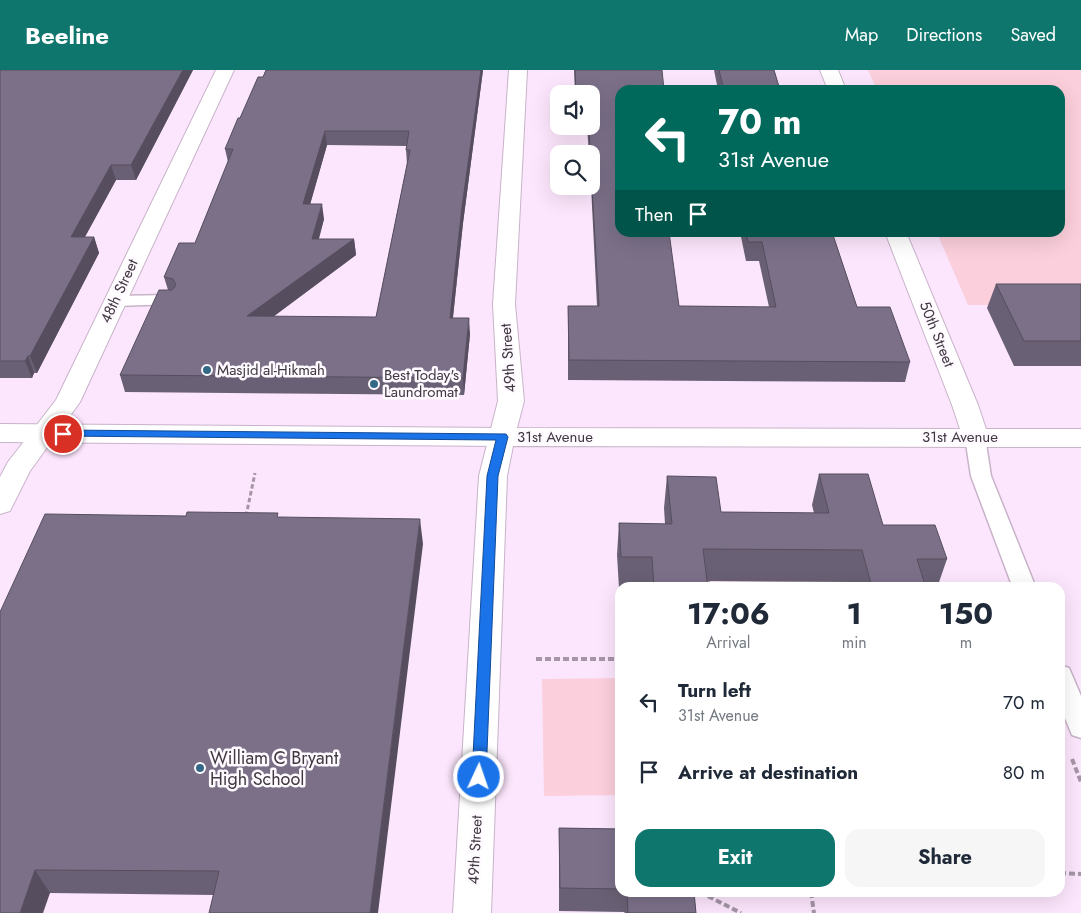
<!DOCTYPE html>
<style>
body{margin:0;font-family:Jost,sans-serif;background:#f6f6f7;color:#1f2937;height:100vh;display:flex;flex-direction:column;font-size:19px;white-space:nowrap}
*{box-sizing:border-box;margin:0}
p{font-size:16px;color:#747a83}
.icon{flex:none;width:28px;height:28px;fill:none;stroke:currentColor;stroke-width:2;stroke-linecap:round;stroke-linejoin:round}
.map{position:relative;flex:1;overflow:hidden}
.side{position:absolute;left:615px;top:512px;width:450px;height:315px;display:flex;flex-direction:column;background:#fff;border-radius:15px;box-shadow:0 5px 20px #0002}
.side>*{flex:none}
.banner{position:absolute;left:615px;top:15px;width:450px;height:152px;border-radius:15px;box-shadow:0 5px 20px #0002;background:#00695c;color:#fff;overflow:hidden}
.buttons{position:absolute;left:550px;top:15px;display:grid;gap:10px}
.buttons a{display:grid;place-items:center;width:50px;height:50px;border-radius:10px;background:#fff;box-shadow:0 5px 20px #0002;font-size:25px}
.pin{position:absolute;display:grid;place-items:center;width:42px;height:42px;color:#fff;margin:-21px;border:2px solid #fff;border-radius:50%;box-shadow:0 1px 5px #0007}
.me{position:absolute;width:55px;margin:-28px;rotate:3deg;stroke-linejoin:round;filter:drop-shadow(0 0 4px #0008)}
.turn{display:flex;align-items:center;gap:18px;height:105px;padding:0 20px;font-size:22px}
.turn .icon{width:65px;height:65px;stroke-width:2.5}
.turn b{display:block;font-size:35px;line-height:42px}
.then{display:flex;align-items:center;height:48px;padding:0 20px;background:#0003;gap:10px;font-size:19px}
.eta{display:flex;justify-content:space-evenly;align-items:center;height:85px;text-align:center}
.eta b{font-size:30px;font-weight:700;line-height:35px}
.primary-button{display:flex;gap:10px;margin-top:auto;padding:10px 20px}
.primary-button a{flex:1;height:58px;border-radius:15px;background:#0f766e;color:#fff;font-size:20px;font-weight:700;line-height:58px;text-align:center}
.primary-button a+a{background:#f6f6f7;color:#1f2937}
ul{padding:0;list-style:none}
li{display:flex;align-items:center;gap:15px;height:70px;padding:0 20px}
li div{flex:1}
li b{display:block;font-size:19px}
li em{font-style:normal}
header{display:flex;align-items:center;gap:30px;box-sizing:border-box;height:70px;padding:0 25px;background:#0f766e;color:#fff}
header strong{font-size:24px}
nav{display:flex;gap:28px;margin-inline-start:auto;font-size:18px}
.map>svg:first-child{display:block}
.green{fill:#fbcfdb}
.lines{fill:none;stroke-linecap:round;stroke-linejoin:round}
.service-casing{stroke:#c8b3c9;stroke-width:3}
.minor-casing{stroke:#c8b3c9;stroke-width:2}
.tertiary-casing{stroke:#c8b3c9;stroke-width:2}
.path-far1{stroke:#a595a6;stroke-width:3;stroke-dasharray:4.5 2.5;stroke-linecap:butt}
.path{stroke:#a595a6;stroke-width:4;stroke-dasharray:6 3;stroke-linecap:butt}
.service{fill:#fff;fill-rule:evenodd}
.minor{fill:#fff;fill-rule:evenodd}
.tertiary{fill:#fff;fill-rule:evenodd}
.wall{fill:#6a6075;fill-rule:evenodd}
.shaded-wall{fill:#564e5f}
.building{fill:#7b7088;stroke:#564e5f;fill-rule:evenodd}
.route{fill:#1a73e8;stroke:#114b97}
.poi-dot{fill:#346985;stroke:#fefaff;stroke-width:2}
.labels{text-anchor:middle;dominant-baseline:central;stroke-width:5;stroke-linejoin:round;paint-order:stroke}
.street-label{font-size:15px;fill:#403741;stroke:#fefaff}
.poi-label{font-size:15px;fill:#403741;stroke:#fefaff;text-anchor:start}
.near-poi-label{font-size:18px;fill:#403741;stroke:#fefaff;text-anchor:start}
</style>
<header>
<strong>Beeline</strong>
<nav><a>Map</a><a>Directions</a><a>Saved</a></nav>
</header>
<div class="map">
<svg width="1081" height="843" viewBox="0 0 1081 843">
<rect width="100%" height="100%" fill="#fce6fd"/>
<path class="green" d="M868 0H1081V234L968 235 937 163 1060 162V20H877Z
M620 608V725L544 726 542 609Z"/>
<g class="lines">
<defs>
<path id="service" d="M170 225 176 226 179 230 176 234 115 236 109 235 106 231 109 227 115 226Z
M975 360 982 362 985 367 991 406 1036 518H1013L971 406 965 367 968 362Z
M1060 595 1069 598 1081 626V668L1072 665 1060 636Z"/>
<path id="minor" d="M216 0H234L80 332 30 401 10 441 0 444V407L8 392 56 330Z
M509 0H527L515 234 524 331 517 358 960 359 952 335 885 162H906L978 335 986 359H1081V377L513 376 507 406 491 843H453L479 406 498 331 493 234Z
M820 0H838L846 20H828Z"/>
<path id="tertiary" d="M0 354 502 358 511 361 515 367 511 373 502 376 0 372Z"/>
</defs>
<use href="#service" class="service-casing"/>
<use href="#minor" class="minor-casing"/>
<use href="#tertiary" class="tertiary-casing"/>
<path class="path-far1" d="M246 446 255 403"/>
<path class="path" d="M707 511 713 518
M848 518 853 512
M536 589H620
M1072 689 1081 712
M1060 803 1081 804
M700 822 741 843
M811 822 814 843"/>
<use href="#service" class="service"/>
<use href="#minor" class="minor"/>
<use href="#tertiary" class="tertiary"/>
</g>
<path class="wall" d="M0 0H193L136 110H116L85 167H94L99 183 37 303H34L32 308H0Z
M266 0H483L463 153 453 248 470 264 464 325 125 322 120 305 168 220 164 207 195 173 228 92 225 79 240 48 263 7ZM327 75 407 76 406 80 407 94 376 247H273L356 185 354 169H319L324 149 310 134Z
M574 0H662L620 20 679 236 769 237 759 191H746L740 162H832L857 237 910 292 905 312 568 310V236H597L591 116V84H589L587 57H576V56H591V24H575Z
M714 0H774L780 20H718Z
M996 214H1081V296H1014L987 238Z
M819 404 883 455 947 489 937 518H855L853 512 707 511 708 518H619L617 485 619 453 665 454 664 438 667 406 721 442 814 443 812 435Z
M279 447 423 474 214 825 50 823 0 843Z
M559 758 620 759V822H694L696 843H625L624 842 559 841Z"/>
<path class="shaded-wall" d="M183 0H193L136 110 131 95Z
M481 0H483L463 153 451 264 450 248 462 137Z
M325 61 327 75 306 149 303 134Z
M111 95 116 110 76 183 71 167Z
M322 134 324 149 314 185 312 169Z
M94 167 99 183 37 303 30 286Z
M354 169 356 185 251 263 247 246Z
M469 248 470 264 464 325 463 308Z
M28 286 34 303 32 308 25 291Z
M420 449 423 474 378 843H370Z
M35 800 50 823 43 843H20Z"/>
<path class="building" d="M0 0H183L131 95H111L71 167H94L30 286H28L25 291H0Z
M266 0H481L462 137 450 248H469L463 308 120 305 159 220H172L176 215 173 209 164 207 179 173H195L233 79H225L238 48H240L258 7H263ZM325 61H409L406 80H410L376 247 247 246 354 169H312L322 134H303Z
M575 0H662L664 20H620V162H669L679 236 776 237 762 172H748L746 162H832L857 237H890L910 292 569 290 568 236H599L591 101V84H590L589 56H591V24H576Z
M719 0H774L780 20H724Z
M996 214H1081V271H1024Z
M819 404H868L883 455H935L947 489H917L926 518H872L862 480 703 479 708 518H654L652 487H621L619 453 672 454 667 406 716 407 721 442 829 443Z
M187 442 278 443 277 447 420 449 370 843H209L219 801 35 800 20 843H0V542L45 444 186 446Z
M559 758 620 759V819L560 818Z
M627 822H694L696 843H628Z"/>
<path class="route" d="M63 360 506 364 508 367 498 406 486 707 484 711 479 713 474 711 472 707 487 406 496 370 59 366 58 364 59 361Z"/>
<g class="poi-dot">
<circle cx="207" cy="300" r="5"/>
<circle cx="374" cy="314" r="5"/>
<circle cx="200" cy="698" r="5"/>
</g>
<g class="labels">
<g class="street-label">
<text transform="translate(119 221) rotate(-65)">48th Street</text>
<text transform="translate(937 264) rotate(68)">50th Street</text>
<text transform="translate(508 288) rotate(-94)">49th Street</text>
<text x="555" y="367">31st Avenue</text>
<text x="960" y="367">31st Avenue</text>
<text transform="translate(475 780) rotate(-87)">49th Street</text>
</g>
<g class="poi-label">
<text x="217" y="300">Masjid al-Hikmah</text>
<text x="384" y="305">Best Today's<tspan x="384" dy="17">Laundromat</tspan></text>
</g>
<g class="near-poi-label">
<text x="210" y="688">William C Bryant<tspan x="210" dy="21">High School</tspan></text>
</g>
</g>
</svg>
<div class="buttons">
<a><svg class="icon" aria-label="sound" viewBox="0 0 24 24"><path d="M4 9h4l5-4v14l-5-4H4zM17 9q2 3 0 6"/></svg></a>
<a><svg class="icon" aria-label="search" viewBox="0 0 24 24"><circle cx="10" cy="10" r="6"/><path d="M15 15l6 6"/></svg></a>
</div>
<div class="pin" style="left:63px;top:364px;background:#d93025"><svg class="icon" aria-label="arrive" viewBox="0 0 24 24"><path d="M6 21V4h12l-3 4 3 4H6"/></svg></div>
<svg class="me" style="left:479px;top:707px" viewBox="-20 -20 40 40"><circle r="17" fill="#1a73e8" stroke="#fff" stroke-width="3"/><path d="M0-11L8 9 0 5-8 9z" fill="#fff"/></svg>
<div class="banner">
<div class="turn"><svg class="icon" aria-label="left" viewBox="0 0 24 24"><path d="M17 20v-9H6M10 6l-5 5 5 5"/></svg><div><b>70 m</b>31st Avenue</div></div>
<div class="then">Then<svg class="icon" aria-label="arrive" viewBox="0 0 24 24"><path d="M6 21V4h12l-3 4 3 4H6"/></svg></div>
</div>
<section class="side">
<div class="eta">
<div><b>17:06</b><p>Arrival</p></div>
<div><b>1</b><p>min</p></div>
<div><b>150</b><p>m</p></div>
</div>
<ul>
<li><svg class="icon" aria-label="left" viewBox="0 0 24 24"><path d="M17 20v-9H6M10 6l-5 5 5 5"/></svg><div><b>Turn left</b><p>31st Avenue</p></div><em>70 m</em></li>
<li><svg class="icon" aria-label="arrive" viewBox="0 0 24 24"><path d="M6 21V4h12l-3 4 3 4H6"/></svg><div><b>Arrive at destination</b></div><em>80 m</em></li>
</ul>
<div class="primary-button"><a>Exit</a><a>Share</a></div>
</section>
</div>
